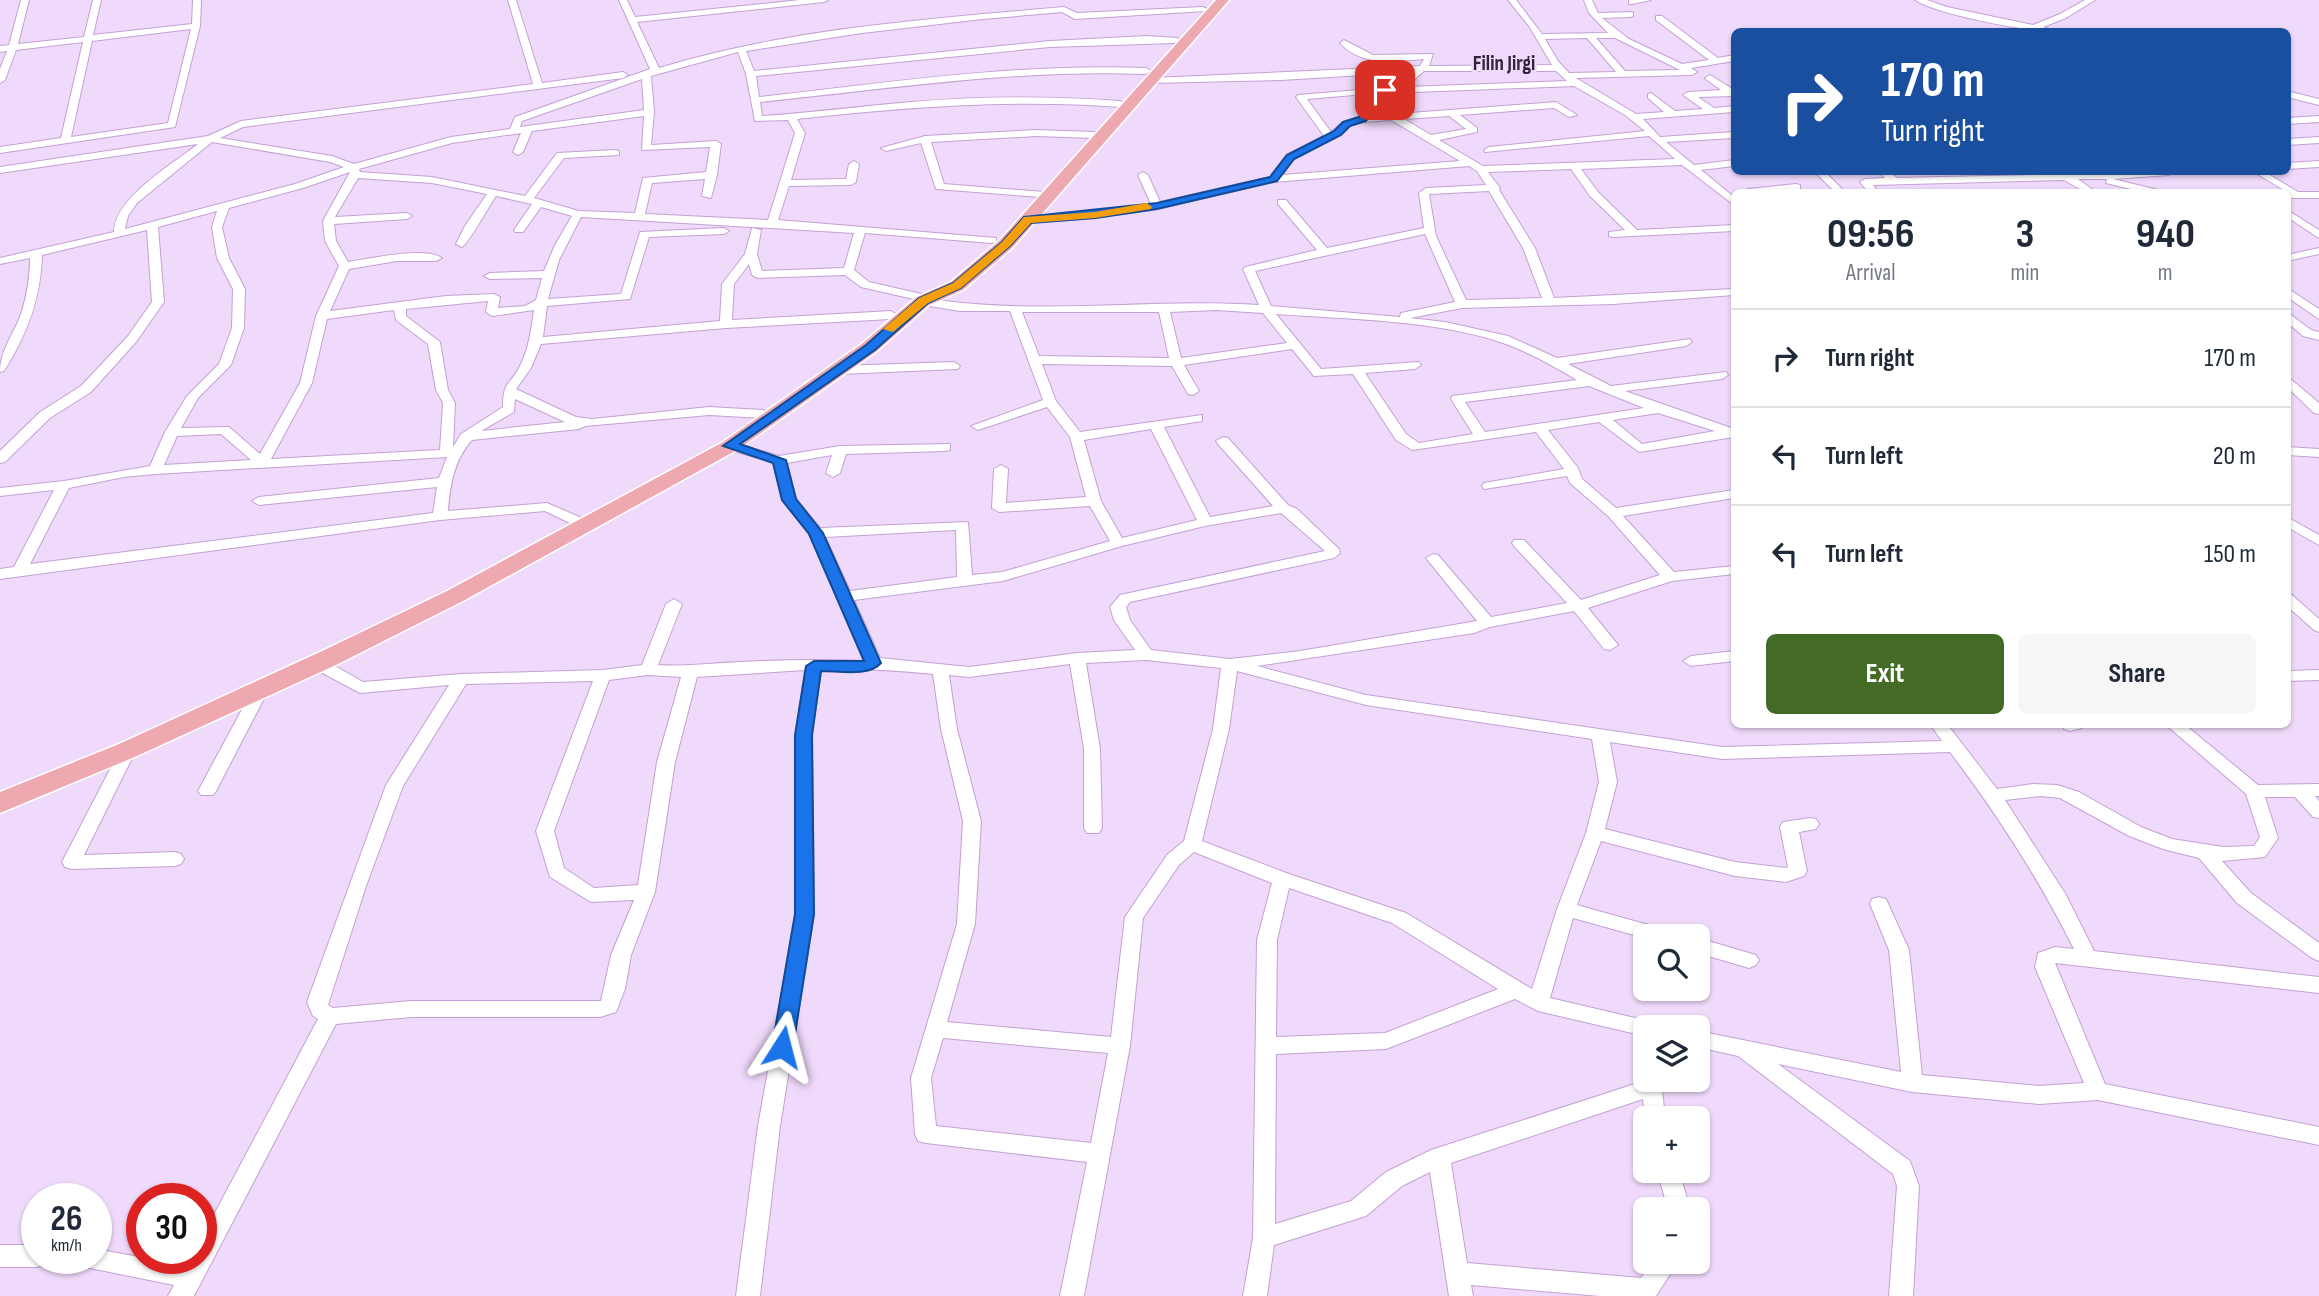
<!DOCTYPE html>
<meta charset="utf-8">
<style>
body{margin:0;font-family:"Sofia Sans Condensed",sans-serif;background:#f6f6f7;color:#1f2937;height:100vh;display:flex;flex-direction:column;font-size:26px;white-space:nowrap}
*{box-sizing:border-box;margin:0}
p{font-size:23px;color:#747a83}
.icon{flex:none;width:38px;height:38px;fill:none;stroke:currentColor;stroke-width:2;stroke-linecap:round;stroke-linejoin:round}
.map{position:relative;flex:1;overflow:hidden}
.sheet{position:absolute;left:1731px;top:189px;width:560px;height:539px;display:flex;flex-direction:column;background:#fff;border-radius:10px;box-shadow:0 2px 5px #0004}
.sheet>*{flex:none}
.hud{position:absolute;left:1731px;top:28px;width:560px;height:147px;border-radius:10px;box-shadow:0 2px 5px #0004;background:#1a4fa0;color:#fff;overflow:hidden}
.controls{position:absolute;left:1633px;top:924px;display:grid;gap:14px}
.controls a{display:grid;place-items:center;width:77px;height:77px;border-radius:10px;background:#fff;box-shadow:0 2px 5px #0004;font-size:35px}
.speed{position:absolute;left:21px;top:1183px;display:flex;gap:14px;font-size:35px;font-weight:700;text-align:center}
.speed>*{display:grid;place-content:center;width:91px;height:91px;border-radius:50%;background:#fff;box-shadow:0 2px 5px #0004;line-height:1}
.speed small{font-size:18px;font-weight:400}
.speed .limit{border:10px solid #d22;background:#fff;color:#111}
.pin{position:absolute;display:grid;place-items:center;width:60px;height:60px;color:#fff;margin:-30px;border-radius:14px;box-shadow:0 4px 10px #0006}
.me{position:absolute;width:77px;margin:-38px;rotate:9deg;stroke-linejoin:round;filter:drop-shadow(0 0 5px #0008)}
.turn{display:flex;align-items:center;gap:24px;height:147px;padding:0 35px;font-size:32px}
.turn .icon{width:91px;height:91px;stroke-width:2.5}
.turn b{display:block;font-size:49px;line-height:60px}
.eta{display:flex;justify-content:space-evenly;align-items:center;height:119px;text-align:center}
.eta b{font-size:42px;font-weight:700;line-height:49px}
.button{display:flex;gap:14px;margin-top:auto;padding:14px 35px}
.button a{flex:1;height:80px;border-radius:10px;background:#436b26;color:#fff;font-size:28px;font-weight:700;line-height:80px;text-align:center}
.button a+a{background:#f6f6f7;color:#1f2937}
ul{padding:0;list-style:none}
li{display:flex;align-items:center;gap:21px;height:98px;padding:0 35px;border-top:2px solid #e0e1e3}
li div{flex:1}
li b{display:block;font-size:26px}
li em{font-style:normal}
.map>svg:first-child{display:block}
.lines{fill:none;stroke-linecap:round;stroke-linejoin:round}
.minor-casing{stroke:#c3a0d5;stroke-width:2}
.primary-casing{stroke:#fff;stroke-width:3}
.minor{fill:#fff;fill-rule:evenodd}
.primary{fill:#eda8b0;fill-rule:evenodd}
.route{fill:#1a73e8;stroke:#114b97;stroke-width:2}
.slow{fill:#f59e0b}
.labels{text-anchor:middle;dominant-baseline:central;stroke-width:5;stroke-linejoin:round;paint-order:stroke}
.far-neighbourhood-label{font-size:21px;font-weight:bold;fill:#302237;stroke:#f0dafb}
</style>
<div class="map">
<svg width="2319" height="1296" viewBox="0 0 2319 1296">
<rect width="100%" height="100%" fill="#f0dafb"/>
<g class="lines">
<defs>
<path id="minor" d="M21 0H29L18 44 84 37 93 0H101L93 35 192 24 193 0H201L200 26 175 127 0 153V147L61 138 83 42 16 50 5 80 0 83V69L7 51 0 52V46L9 45ZM191 29 168 123 71 137 92 41Z
M508 0H516L542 83 623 72 628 75 623 78 243 127 220 138 332 156 354 164 451 137 510 129 515 117 650 69 619 0H627L635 17 800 0H828L824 2 637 22 659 68C790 28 929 19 1064 7L1077 13 1203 7 1207 9 1206 11 1075 19 1062 12 983 19 862 33 746 51 754 71 1050 41 1146 36 1178 38 1179 40 1175 43 1050 47 756 76 759 97C887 83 1017 63 1146 68L1151 71 1146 74C1017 69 888 89 760 102L762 116C812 113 862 106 911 102 981 96 1050 96 1120 101L1125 104 1120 107C1012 99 905 107 797 119L805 133 791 180 846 179 849 164 854 161 859 164 856 182 851 185 789 186 778 220 996 238V242L992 243 865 233 854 270 869 282 930 296 931 299C1039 316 1150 298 1259 305L1243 269 1245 267 1317 250 1278 204V200H1286L1327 248 1424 228 1419 193 1426 188 1486 185 1477 171 1469 166 1274 182 1157 209 1095 218 1027 223 1022 220 1027 217 1095 212 1151 204 1138 175 1143 172 1148 175 1160 202 1270 177 1286 155 1324 136 1296 97 1298 95 1395 87 1413 72 1281 80 1149 83 1147 81 1152 78 1420 66 1424 59C1395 61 1362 67 1340 43L1344 40 1373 55 1433 54 1429 66 1552 65 1529 26 1508 0H1516L1542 34 1608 33 1589 13 1584 0H1592L1598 13 1633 12V16L1630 17 1602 18 1629 39 1682 64 1709 60 1656 20V16H1662L1718 58 1734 55V61L1691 68 1697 72 1692 75 1576 78 1636 114 1664 112 1648 98V94L1651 93 1675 111 1703 109 1683 95 1688 92 1721 90 1707 80 1705 78 1710 75 1734 90 1732 96 1698 97 1714 108 1734 106V112L1643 119 1660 137 1734 132V138L1666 142 1694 165 1734 160V166L1701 170 1734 197V205L1682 165 1581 169 1598 192 1637 230 1734 225V231L1613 237 1609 236V232L1625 230 1590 196 1571 169 1488 172 1500 188 1499 190 1535 248 1554 298 1734 289V295L1613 304 1462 308 1410 318 1445 322 1508 336 1557 358 1690 339 1692 342 1686 346 1568 364 1611 386 1726 372 1728 375 1722 379 1625 391 1734 429V437L1639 452 1599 422 1548 430 1578 468 1582 479 1616 508 1734 490V498L1623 516 1674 572 1734 566V574L1672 581 1588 608 1618 645 1610 650 1604 649 1574 611 1490 627 1474 633 1257 666 1366 695 1722 747 1942 741 1930 724H1947L1997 789 2033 784 2057 785 2079 792 2141 827 2172 839 2223 847 2254 846 2260 837 2246 794 2165 724H2184L2258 785 2319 784V796H2315L2319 801V818L2313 817 2295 797H2265L2278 838 2265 857 2222 861 2251 893 2319 943V961L2312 958 2237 903 2199 858 2163 849 2129 836 2060 798 2041 796 2005 800 2066 895 2094 951 2319 977V993L2055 963 2105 1084 2319 1127V1145L2098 1100 2039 1104 1912 1092 1778 1064 1910 1161 1919 1186 1913 1296H1889L1897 1186 1893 1174 1738 1056 1698 1047V1031L1901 1072 1889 950 1870 904 1872 899 1879 897 1886 899 1909 950 1922 1075 2039 1086 2084 1083 2035 967 2038 953 2055 947 2074 949C2039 879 1997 814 1950 752L1722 759 1610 742 1617 782 1605 829 1735 862 1786 868 1788 867 1780 827 1783 822 1810 818 1816 819 1819 824 1816 829 1799 832 1807 871 1804 876 1786 882 1735 876 1601 841 1577 905 1670 931 1673 936H1645V938L1573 918 1550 998 1652 1022 1655 1027H1645V1036L1538 1011 1515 999 1386 1049 1276 1054 1275 1224 1351 1201 1386 1172 1431 1150 1641 1082 1645 1073V1080H1661L1665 1118 1645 1119 1643 1099 1451 1163 1467 1263 1641 1278 1653 1262H1678L1656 1296H1600L1471 1285 1473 1296H1449L1430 1172 1402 1186 1366 1216 1274 1245 1267 1296H1243L1253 1238 1257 940 1272 883 1194 852 1179 865 1143 918 1130 1046 1084 1296H1060L1087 1162 926 1143 918 1141 915 1134 911 1078 957 924 963 821 941 729 933 674C895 670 859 668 821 670L812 735 814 914 780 1126 760 1296H736L758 1126 796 914V735L805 670 697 677 675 762 655 892 631 955 625 989 616 1012 600 1017H411L336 1024 194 1296H168L174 1285 80 1266 77 1258H96V1249L187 1266 191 1258H201V1239L318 1019 313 1016 307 1002 386 785 449 685 360 693 311 667 309 663 311 659H323L363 682 461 674 603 670 642 665 666 604 674 599 682 604 658 665C686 667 712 663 739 662 781 660 823 659 865 661L809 534 782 500 773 462 725 449V443L730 442 779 456 840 446 950 444V450L945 451 846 454 840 473 833 477 826 473 832 455 787 463 796 499 820 528 968 522 972 575 1002 572 1110 541 1090 506 999 512 992 508 994 469 1001 465 1008 469 1006 503 1086 497 1070 437 1047 407 978 430 971 426 1043 400 1010 311H960L923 305 919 303 918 300 861 287 845 275 758 278 752 275 749 264 734 284 732 320 891 311 897 315 891 319 726 328 541 344 531 368 516 389 576 417 592 419 709 407 763 410 770 414 763 418 709 415 585 426 579 429 472 440C454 460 450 485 448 511L547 503 584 519 586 522 584 525H574L545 511 440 520 0 579V569L14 567 54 490 0 496V488L64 481 150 466 165 432 187 396 219 364 232 328 233 289 217 258 212 227 217 211 158 227 164 302 136 342 91 392 50 418 5 462 0 463V451L40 412 81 386 128 336 152 302 147 230 42 255C41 298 27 335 4 371L0 372C0 350 14 334 21 314 27 295 30 277 30 258L0 264V258L114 232C115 197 173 164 198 144L0 173V167L208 136 241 121 533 84ZM1587 38 1616 72 1569 73 1558 61 1545 39ZM1596 38H1615L1680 70 1625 71ZM738 52 746 74 755 121 788 120 795 133 768 220 645 214 652 183 705 179 702 196 711 198 717 175 721 144 716 141 651 145 654 112 651 76ZM1424 71H1556L1567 81 1406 87ZM642 79 644 110 520 127 522 121ZM1574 86 1625 115 1645 131 1489 147 1484 150 1485 152 1649 136 1675 159 1483 166 1439 140 1477 132V128L1460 115 1554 108 1569 117 1577 115 1556 102 1370 116 1388 93ZM1377 93 1359 117 1343 122 1331 132 1307 99ZM644 116 642 150 710 147 706 172 643 178 635 213 579 211 534 198 564 158 619 155V151L615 150 557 153 525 196 432 177 360 172 359 169 452 143 521 133 513 152 518 155 523 152 532 131ZM1449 116 1466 129 1431 135 1404 119ZM1391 120 1460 161 1282 175 1294 159 1340 135 1349 126 1363 122ZM212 142 330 162 344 167 295 184 125 229 128 216 137 203ZM350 172 323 221 325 241 339 266 316 316 300 383 260 454 229 427 181 428 198 398 231 365 244 328 245 289 229 258 222 227 229 208 303 188ZM358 178 432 183 487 194 465 226 456 244 462 247C468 244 489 206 496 196L532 204 514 230 515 232H523L541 207 572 216 555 245 544 271 490 273 484 276 490 279 542 278 536 300 525 306 498 308 500 297 494 294 446 296 330 311 349 269 397 261H436L442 258C425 246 369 259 348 262L336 241 334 224 407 219 412 216 407 213 335 217ZM1489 191 1523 248 1542 298 1466 300 1436 236 1429 194ZM581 217 854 233 844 268 762 271 757 254 761 230 752 228 745 254 722 284 720 321 543 337 547 306 630 299 649 237 724 234 729 231 724 228 640 232 621 294 548 299 559 260ZM1425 234 1455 302 1401 313 1400 317 1271 306 1255 271ZM488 301 486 312 492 316 534 310C531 330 529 348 520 366 509 387 503 381 503 407L461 434 453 447 455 403 448 390 440 342 406 316V309ZM394 310 396 320 428 344 436 390 443 403 440 450 271 459 312 383 327 319ZM1216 310 1263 313 1287 343 1181 358 1170 312ZM1022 312H1159L1169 358 1039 356ZM1276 314C1346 319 1434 320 1500 342 1527 351 1553 366 1577 380L1452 396 1451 399 1473 434 1419 443 1406 434 1365 373 1415 369 1421 365 1419 362 1321 369ZM1292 349 1314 376 1353 374 1396 440 1412 450 1536 432 1564 469 1484 483 1482 486 1484 489 1567 476 1570 483 1608 516 1660 575 1581 600 1524 540H1514L1512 543 1514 546 1567 603 1491 617 1438 555 1433 554 1426 558 1477 621 1300 651 1230 659 1151 650 1130 620 1126 607 1130 602 1334 558 1340 553 1339 549 1297 509 1288 505 1228 438 1223 437 1216 441 1218 444 1273 506 1210 517 1164 427 1202 421V415L1080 432 1056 401 1042 364 1172 366 1188 394 1193 395 1199 391 1184 365ZM1589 386 1644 408 1485 432 1465 402ZM515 399 565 422 481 431 514 412ZM1658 413 1715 431 1642 444 1613 420ZM1151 429 1197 520 1122 538 1101 501 1084 440ZM221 434 251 460 164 465 177 436ZM447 457 439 478 259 497 252 501 259 505 437 487 433 513 30 564 69 488 124 477 155 474ZM1281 513 1325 551 1120 595 1110 607 1114 620 1135 650 1077 653 969 667 880 658 854 600 1003 581 1122 546 1205 526ZM956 530 957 577 850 591 825 537ZM1146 660 1221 668 1213 729 1184 841 1167 855 1125 917 1111 1037 947 1022 975 924 981 821 957 729 949 675 969 677 1070 664 1084 749V828L1087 833H1099L1102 828 1100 749 1086 663ZM1237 671 1366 705 1592 739 1599 782 1586 833 1557 909 1532 989 1406 913 1289 874 1202 841 1229 729ZM648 675 681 677 657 762 638 885 594 888 564 868 554 831 609 680ZM593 681 536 831 550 877 591 902 634 900 611 955 601 1001H411L333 1008 328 1005 366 886 403 786 466 684ZM1289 888 1392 923 1498 989 1385 1033 1276 1037 1277 940ZM943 1038 1108 1053 1091 1143 936 1126 931 1078Z
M1629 0H1651L1632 4H1629Z
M1915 0H1927L1947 7 2033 25 2060 14 2085 0H2095L2066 18 2043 27 2059 32C2030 32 1938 15 1915 0Z
M2287 91 2319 99V105L2287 97Z
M2319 116V122L2287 124V118Z
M1036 130 1094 132 1099 135 1094 138 1036 136 931 142 944 184 1044 192V196L1040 197 936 189 921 143 886 151 881 148 925 136Z
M2319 137V143L2287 145V139Z
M2319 161V167L2287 169V163Z
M1815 172H1825L1845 192H1835Z
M1879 172H1889L1897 178 2174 172 2169 175 2113 179 2158 190 2159 192H2143L2106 183 2107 179H2078L2096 192H2085L2064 180 1873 185 1878 192H1868L1860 182 1865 179 1885 178Z
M2254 172H2265L2298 192H2319V198H2287V192Z
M1796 184 1800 185V189L1773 192H1743L1748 189Z
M2287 210 2319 230V238L2287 217Z
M2319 248V254L2287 261V255Z
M2287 288 2319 309V319L2287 297Z
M2287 312 2311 330 2319 332V340L2303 336 2287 322Z
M954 362 960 366 958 369 840 374 834 370 840 366Z
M2287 376 2319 403V414L2314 413 2287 387Z
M2287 447 2319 449V457L2287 455Z
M2287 517 2319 535V545L2287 527Z
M2287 593 2292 595 2319 619V632L2314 630 2287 606Z
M1734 651V661L1691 666 1683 661 1691 656Z
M2319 670V680L2287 681V671Z
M261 684 269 689 216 791 213 795H201L198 791 253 689Z
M2062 724H2084L2082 728 2070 731 2064 729Z
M128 744 134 746 136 750 84 855 175 852 181 854 184 859 181 864 175 866 71 869 65 867 62 862 120 750 122 746Z
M1698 938 1756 955 1759 960 1756 965 1749 968 1698 953Z
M1657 1171H1679L1690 1209H1668Z
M0 1245H37V1258H47L45 1264 37 1267H0Z"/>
<path id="primary" d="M1216 0H1229L1012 248 963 290 929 305 877 351 737 450 463 601 338 664 137 756 0 813V792L119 744 320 652 447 591 723 442 863 343 917 297 951 282 1000 240Z"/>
</defs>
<use href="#minor" class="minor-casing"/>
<use href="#primary" class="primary-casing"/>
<use href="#minor" class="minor"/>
<use href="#primary" class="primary"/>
</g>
<path class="route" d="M1382 88 1390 90 1366 121 1350 126 1341 135 1294 159 1277 181 1157 209 1095 218 1031 223 1010 246 961 288 928 303 875 350 740 444 786 460 796 499 823 533 881 663C869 677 839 671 821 671L812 735 814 914 793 1047 790 1053 782 1055 775 1053 772 1047 795 914V735L806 666 814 661H864L809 534 782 500 773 463 723 446 866 345 919 298 953 283 1002 242 1024 217 1157 203 1270 177 1287 155 1334 131 1343 122 1359 117Z"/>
<path class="slow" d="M1147 203 1152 207 1151 209 1095 218 1031 223 1010 246 961 288 928 303 893 332 883 329 919 298 953 283 1002 242 1024 217 1095 212Z"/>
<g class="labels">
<g class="far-neighbourhood-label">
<text x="1504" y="63">Filin Jirgi</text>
</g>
</g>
</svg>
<div class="controls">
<a><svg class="icon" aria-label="search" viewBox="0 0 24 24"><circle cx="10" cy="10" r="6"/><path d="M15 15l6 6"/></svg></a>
<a><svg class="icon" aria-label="layers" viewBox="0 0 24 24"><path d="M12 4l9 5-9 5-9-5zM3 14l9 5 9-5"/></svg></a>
<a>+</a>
<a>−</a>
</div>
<div class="speed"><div>26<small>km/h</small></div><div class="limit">30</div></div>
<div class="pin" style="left:1385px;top:90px;background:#d93025"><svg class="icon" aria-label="arrive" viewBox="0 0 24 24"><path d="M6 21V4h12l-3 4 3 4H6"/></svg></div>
<svg class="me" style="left:782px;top:1047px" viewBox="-20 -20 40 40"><path d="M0-17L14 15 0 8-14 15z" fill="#1a73e8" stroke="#fff" stroke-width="4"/></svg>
<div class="hud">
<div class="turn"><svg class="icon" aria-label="right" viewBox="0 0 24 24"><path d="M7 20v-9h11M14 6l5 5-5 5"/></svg><div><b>170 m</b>Turn right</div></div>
</div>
<section class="sheet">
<div class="eta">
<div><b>09:56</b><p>Arrival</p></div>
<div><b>3</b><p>min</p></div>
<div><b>940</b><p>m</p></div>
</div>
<ul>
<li><svg class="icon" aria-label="right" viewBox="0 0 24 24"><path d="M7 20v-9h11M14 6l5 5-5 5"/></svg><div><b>Turn right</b></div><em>170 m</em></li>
<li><svg class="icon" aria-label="left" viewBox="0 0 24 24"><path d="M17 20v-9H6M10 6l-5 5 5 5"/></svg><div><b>Turn left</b></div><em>20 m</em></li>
<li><svg class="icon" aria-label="left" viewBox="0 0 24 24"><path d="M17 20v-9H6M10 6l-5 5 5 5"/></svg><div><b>Turn left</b></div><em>150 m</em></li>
</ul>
<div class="button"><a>Exit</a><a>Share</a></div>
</section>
</div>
